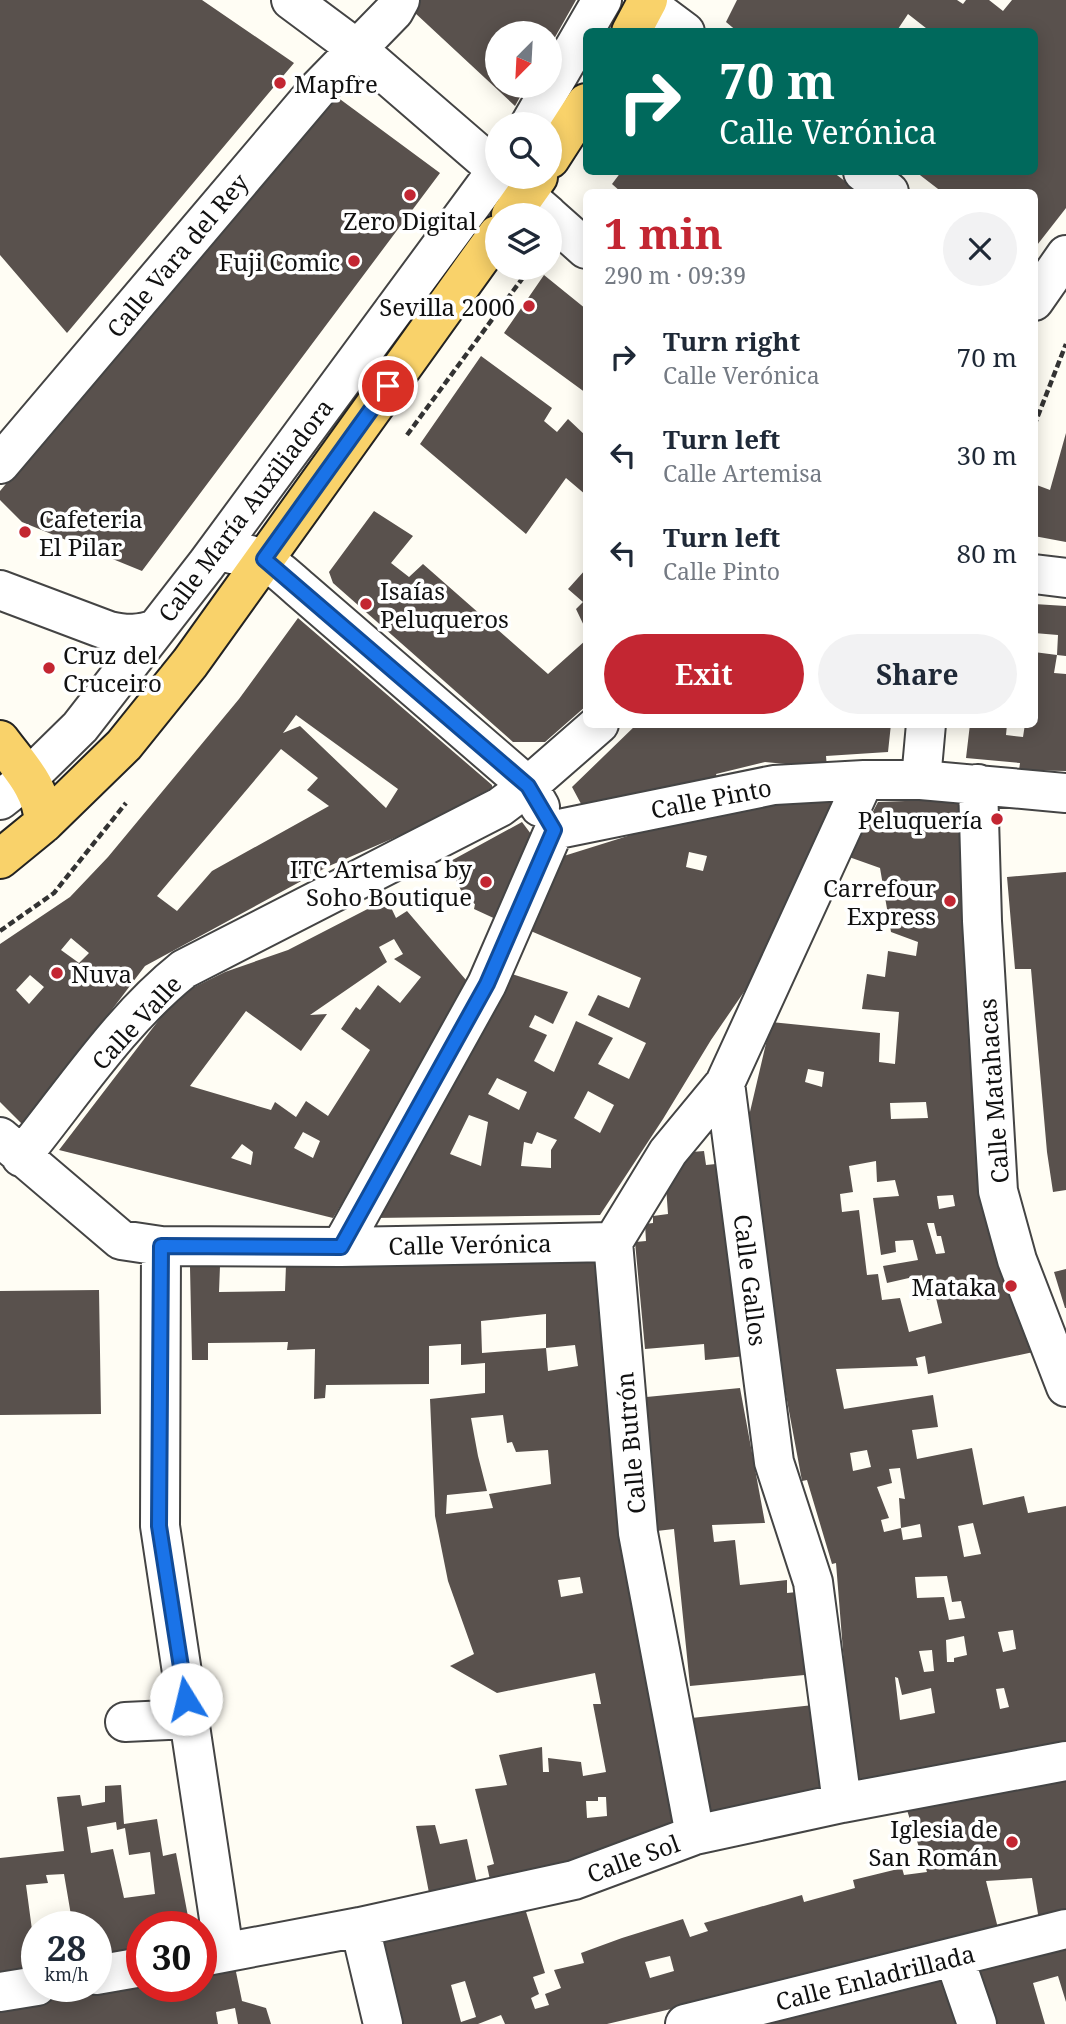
<!DOCTYPE html>
<meta charset="utf-8">
<style>
body{margin:0;font-family:"Noto Serif",serif;background:#f2f2f3;color:#1f2937;height:100vh;display:flex;flex-direction:column;font-size:26px;white-space:nowrap}
*{box-sizing:border-box;margin:0}
p{font-size:23px;color:#747a83}
.icon{flex:none;width:38px;height:38px;fill:none;stroke:currentColor;stroke-width:2;stroke-linecap:round;stroke-linejoin:round}
.map{position:relative;flex:1;overflow:hidden}
.drawer{position:absolute;left:583px;top:189px;width:455px;height:539px;display:flex;flex-direction:column;background:#fff;border-radius:10px;box-shadow:0 4px 18px #0003}
.drawer>*{flex:none}
.guide{position:absolute;left:583px;top:28px;width:455px;height:147px;border-radius:10px;box-shadow:0 4px 18px #0003;background:#00695c;color:#fff;overflow:hidden}
.needle{width:46px;rotate:204deg}
.buttons{position:absolute;left:485px;top:21px;display:grid;gap:14px}
.buttons a{display:grid;place-items:center;width:77px;height:77px;border-radius:50%;background:#fff;box-shadow:0 4px 18px #0003;font-size:35px}
.speed{position:absolute;left:21px;top:1911px;display:flex;gap:14px;font-size:35px;font-weight:700;text-align:center}
.speed>*{display:grid;place-content:center;width:91px;height:91px;border-radius:50%;background:#fff;box-shadow:0 4px 18px #0003;line-height:1}
.speed small{font-size:18px;font-weight:400}
.speed .limit{border:10px solid #d22;background:#fff;color:#111}
.pin{position:absolute;display:grid;place-items:center;width:60px;height:60px;color:#fff;margin:-30px;border:4px solid #fff;border-radius:50%;box-shadow:0 2px 7px #0007}
.me{position:absolute;width:77px;margin:-38px;rotate:351deg;stroke-linejoin:round;filter:drop-shadow(0 0 5px #0008)}
.turn{display:flex;align-items:center;gap:24px;height:147px;padding:0 21px;font-size:32px}
.turn .icon{width:91px;height:91px;stroke-width:2.5}
.turn b{display:block;font-size:49px;line-height:60px}
.round{display:grid;place-items:center;flex:none;width:74px;height:74px;border-radius:37px;background:#f2f2f3}
.overview{display:flex;align-items:center;justify-content:space-between;height:119px;padding:0 21px}
h1{font-size:42px;font-weight:700;line-height:52px;color:#c32632}
.button{display:flex;gap:14px;margin-top:auto;padding:14px 21px}
.button a{flex:1;height:80px;border-radius:42px;background:#c32632;color:#fff;font-size:28px;font-weight:700;line-height:80px;text-align:center}
.button a+a{background:#f2f2f3;color:#1f2937}
ul{padding:0;list-style:none}
li{display:flex;align-items:center;gap:21px;height:98px;padding:0 21px}
li div{flex:1}
li b{display:block;font-size:26px}
li em{font-style:normal}
.map>svg:first-child{display:block}
.building{fill:#59514d;fill-rule:evenodd}
.lines{fill:none;stroke-linecap:round;stroke-linejoin:round}
.minor-casing{stroke:#444;stroke-width:42}
.major-casing{stroke:#222;stroke-width:42}
.path{stroke:#333;stroke-width:4.5;stroke-dasharray:7 3.5;stroke-linecap:butt}
.minor{stroke:#fff;stroke-width:38}
.major{stroke:#f9d26a;stroke-width:38}
.route-casing{stroke:#114b97;stroke-width:18}
.route{stroke:#1a73e8;stroke-width:12}
.poi-dot{fill:#c32632;stroke:#fff;stroke-width:2.5}
.labels{text-anchor:middle;dominant-baseline:central;stroke-width:7;stroke-linejoin:round;paint-order:stroke}
.poi-label{font-size:24px;fill:#111;stroke:#fff;text-anchor:end}
.street-label{font-size:24px;fill:#111;stroke:#fff}
</style>
<div class="map">
<svg width="1066" height="2024" viewBox="0 0 1066 2024">
<rect width="100%" height="100%" fill="#fffdf4"/>
<path class="building" d="M0 0H202L294 63 67 333 0 255Z
M420 0H576L550 46V33H497V86H526L515 106 414 12Z
M737 0H957L963 4 966 0H989L1003 11 1012 0H1066V208L1034 249V192H942L916 172H1034V32H931L908 14 896 32H738L726 22Z
M333 94 440 173 142 571 22 522 0 500V491Z
M621 172H833L859 192H621L612 184Z
M544 275 586 309V393L504 333Z
M481 356 552 408 544 421 557 432 568 419 586 436V495L566 478 526 534 420 444Z
M1066 433V542L1034 536V484L1050 490Z
M374 511 413 536 391 563 409 577 423 564 548 674 586 640V706L545 742H513L333 583 329 572Z
M586 569V630L576 609 583 602 568 589Z
M1034 604 1066 606V656L1057 655 1058 635 1034 633Z
M298 618 492 785V788L415 829 329 866 145 966 24 1126 0 1102V944L70 897 108 857 239 699ZM296 715 398 789 386 808 300 726 283 733ZM281 749 318 778 307 790 329 806 212 871 177 911 157 896ZM71 938 89 953 79 963 61 950ZM30 975 44 987 29 1004 16 990Z
M1034 652 1057 655 1054 673 1066 674V771L1019 770 1020 763 966 758 970 724H1007L1006 735 1023 737 1025 724H1034Z
M637 724H891L888 752 826 756 827 768 765 762 716 774 718 781 587 815 572 787Z
M830 796 832 802 759 970 711 1040 663 1119 600 1215 373 1218 506 972 568 992 553 1024 535 1015 529 1027 547 1035 534 1061 554 1072 576 1021 613 1038 598 1064 629 1079 646 1043 588 1015 598 995 629 1008 641 978 526 929 551 860 682 819 782 801ZM689 852 707 856 703 871 686 867ZM497 1078 527 1092 519 1110 488 1094ZM588 1091 614 1105 600 1133 574 1118ZM469 1115 488 1122 481 1166 450 1154ZM537 1132 557 1140 551 1150V1168L521 1166 524 1142 532 1144Z
M959 799 971 965 1043 1350 928 1374 925 1356 916 1358 918 1366 836 1369 844 1409 933 1395 938 1427 912 1430 917 1459 972 1448 983 1505 1024 1496 1028 1513 1066 1506V1743L859 1787 845 1676 836 1563 832 1564 807 1480 802 1481 786 1395 765 1253 753 1160 749 1116 771 1022 880 1033 879 1062 895 1064 899 1012 862 1009 867 974 885 977 888 951 916 956 918 942 891 932 880 868 849 857 878 802ZM808 1069 824 1072 822 1087 805 1082ZM926 1102 928 1118 891 1119 890 1103ZM876 1161 877 1182 895 1180 899 1196 873 1198 881 1255 896 1252 895 1241 913 1240 918 1260 883 1266 887 1283 922 1275 927 1300 936 1298 942 1323 909 1332 900 1298 882 1300 878 1274 867 1275 859 1210 842 1212 840 1194 853 1192 849 1166ZM953 1195 955 1206 939 1209 937 1196ZM927 1223H934L937 1236H941L945 1253 936 1254ZM867 1450 871 1467 853 1471 850 1453ZM900 1468 905 1499 899 1498 901 1528 920 1524 922 1537 903 1540 901 1528 884 1532 881 1520 889 1518 877 1487 892 1483 889 1469ZM973 1523 981 1554 964 1557 958 1526ZM947 1576 952 1602 961 1601 965 1618 949 1620 944 1597 917 1598 915 1577ZM1013 1630 1016 1649 1003 1652 998 1632ZM964 1636 967 1655 954 1658V1662H947L946 1640ZM932 1650 934 1671 924 1672 919 1651ZM895 1677 898 1678 902 1695 931 1688 935 1713 900 1720ZM1004 1688 1009 1707 1000 1709 996 1689Z
M522 822 534 838 500 921 474 909 475 904 466 900 447 863Z
M1066 872V1190L1053 1192 1047 1152 1031 969H1015L1007 877Z
M387 899 396 918 407 911 472 987 333 1218 59 1150 178 995 225 972 288 950ZM394 939 403 954 394 959 421 977 400 1003 378 985 360 1010 356 1007 341 1029 370 1050 328 1116 306 1101 296 1117 275 1102 271 1110 190 1086 246 1011 301 1051 327 1014 310 1015 387 962 379 947ZM303 1132 320 1141 313 1158 294 1148ZM242 1144 253 1152 251 1165 231 1158Z
M704 1151 706 1165 726 1163 746 1356 705 1360 704 1344 645 1349 635 1242 646 1241 645 1224 653 1223V1216L668 1214 666 1186 679 1153Z
M528 1262 596 1263 680 1827 624 1854 492 1889 487 1866 494 1864 475 1789 507 1785 499 1755 542 1747 543 1772H549L548 1758 581 1762 583 1776 606 1772 593 1704H601L595 1673 497 1693 450 1666 474 1654 448 1581 435 1516 430 1399 485 1393V1363L461 1365V1344L429 1346V1384L326 1385 325 1398 314 1399 315 1349 287 1350 288 1342 208 1343V1360H192L190 1267 220 1266 219 1292 285 1291 286 1265H462ZM546 1314V1348L575 1345 578 1366 548 1371 546 1348 482 1353 481 1321ZM503 1415 507 1443 512 1442 516 1452 548 1450 551 1484 489 1494 493 1508 446 1514 447 1495 487 1491 478 1456 471 1418ZM580 1577 583 1593 561 1597 558 1580ZM598 1797H606L607 1816 587 1818 586 1801H598Z
M1066 1269V1308H1065L1054 1272Z
M99 1290 101 1414 0 1415V1291Z
M740 1388 765 1523 712 1525 714 1542 735 1540 740 1585 787 1580V1593L807 1591 815 1674 690 1686 674 1529 648 1532 636 1398Z
M823 1704 832 1794 702 1824 682 1719Z
M1066 1778V1919L1040 1926 1032 1878 986 1881 999 1932 607 2024H505L501 2015 478 2024H392L373 1934 523 1902 545 1973 533 1977 539 1994 531 1998 535 2009 549 2005 545 1994 561 1988 554 1970 584 1963 581 1953 622 1938 683 1919 690 1937 708 1931 704 1923 802 1895 804 1902 855 1888 853 1880 902 1868 904 1875 927 1872 905 1804ZM670 1956 674 1971 650 1978 645 1962ZM465 1981 476 2017 461 2022 451 1985Z
M121 1785 124 1824 157 1819 163 1856 176 1853 190 1927H142V1952L96 1960V1927H73L64 1874 46 1875 48 1883 26 1885 37 1967 0 1974V1858L64 1851 57 1797 80 1795 82 1806 105 1802V1786ZM116 1822 117 1830 125 1828 129 1855 150 1852 155 1894 124 1898 113 1849 91 1853 87 1827Z
M435 1825 440 1844 467 1839 479 1893 431 1903 416 1826Z
M1066 1937V2002L1058 1976 1033 1983 1045 2024H985L968 1966Z
M235 1967 242 2001 266 2008 271 2024H238L235 2008 216 2012 218 2024H0V2005L103 1988 201 1986V1976Z
M936 1977 950 1986 965 2024H722Z"/>
<g class="lines">
<defs>
<path id="minor" d="M291 0 357 49 497 170
M646 3 685 32
M530 124 602 0
M863 172 889 192
M504 177 548 215
M550 217 586 249
M1034 301 1066 255
M0 464 318 89 394 11 400 0
M232 554C261 550 280 572 300 589L528 786 540 807
M1034 574 1066 578
M0 590 109 631C127 635 139 635 156 629
M921 780 926 724
M978 784 982 921 998 1191 1017 1260 1066 1387
M0 800 28 778 80 727 206 565 497 170
M554 830 774 785 864 780H921L1066 793
M0 1137 121 1240 161 1246 341 1247 613 1242
M21 1157C72 1094 121 1019 184 969L500 807 528 786 599 724
M161 1246 160 1526 224 1952
M341 1247 487 984 554 830
M125 1722 189 1719
M842 1803 813 1582 774 1462 725 1083 864 780
M695 1835 638 1533 613 1242 668 1152 725 1083
M360 1927 383 2024
M201 1957 360 1927 574 1880 695 1835 842 1803 1066 1761
M954 1957 977 2024
M96 1975 142 1967
M0 1992 37 1986
M685 2024 1066 1929"/>
<path id="major" d="M631 32 648 0
M550 159 586 103
M511 215 538 177
M0 740C20 767 42 788 44 823
M0 859 44 823 124 745 190 663 497 235"/>
</defs>
<use href="#minor" class="minor-casing"/>
<use href="#major" class="major-casing"/>
<path class="path" d="M1034 426 1066 344
M407 435 530 268
M0 931 54 893 126 803"/>
<use href="#minor" class="minor"/>
<use href="#major" class="major"/>
</g>
<g class="lines">
<defs>
<path id="route" d="M186 1699 159 1526 161 1246 341 1247 487 984 554 830 528 786 264 559 388 386"/>
</defs>
<use href="#route" class="route-casing"/>
<use href="#route" class="route"/>
</g>
<g class="poi-dot">
<circle cx="280" cy="83" r="7"/>
<circle cx="410" cy="195" r="7"/>
<circle cx="354" cy="261" r="7"/>
<circle cx="529" cy="306" r="7"/>
<circle cx="25" cy="532" r="7"/>
<circle cx="366" cy="604" r="7"/>
<circle cx="49" cy="668" r="7"/>
<circle cx="997" cy="819" r="7"/>
<circle cx="486" cy="882" r="7"/>
<circle cx="950" cy="901" r="7"/>
<circle cx="57" cy="973" r="7"/>
<circle cx="1011" cy="1286" r="7"/>
<circle cx="1012" cy="1842" r="7"/>
</g>
<g class="labels">
<g class="poi-label">
<text x="294" y="83" text-anchor="start">Mapfre</text>
<text x="410" y="220" text-anchor="middle">Zero Digital</text>
<text x="340" y="261">Fuji Comic</text>
<text x="515" y="306">Sevilla 2000</text>
<text x="39" y="518" text-anchor="start">Cafeteria<tspan x="39" dy="28">El Pilar</tspan></text>
<text x="380" y="590" text-anchor="start">Isaías<tspan x="380" dy="28">Peluqueros</tspan></text>
<text x="63" y="654" text-anchor="start">Cruz del<tspan x="63" dy="28">Cruceiro</tspan></text>
<text x="983" y="819">Peluquería</text>
<text x="472" y="868">ITC Artemisa by<tspan x="472" dy="28">Soho Boutique</tspan></text>
<text x="936" y="887">Carrefour<tspan x="936" dy="28">Express</tspan></text>
<text x="71" y="973" text-anchor="start">Nuva</text>
<text x="997" y="1286">Mataka</text>
<text x="998" y="1828">Iglesia de<tspan x="998" dy="28">San Román</tspan></text>
</g>
<g class="street-label">
<text transform="translate(177 255) rotate(-50)">Calle Vara del Rey</text>
<text transform="translate(245 510) rotate(-53)">Calle María Auxiliadora</text>
<text transform="translate(711 798) rotate(-11)">Calle Pinto</text>
<text transform="translate(136 1022) rotate(-47)">Calle Valle</text>
<text transform="translate(993 1091) rotate(-94)">Calle Matahacas</text>
<text transform="translate(470 1244) rotate(-1)">Calle Verónica</text>
<text transform="translate(751 1280) rotate(83)">Calle Gallos</text>
<text transform="translate(630 1443) rotate(-95)">Calle Butrón</text>
<text transform="translate(633 1858) rotate(-20)">Calle Sol</text>
<text transform="translate(875 1977) rotate(-14)">Calle Enladrillada</text>
</g>
</g>
</svg>
<div class="buttons">
<a><svg class="needle" viewBox="-14 -14 28 28"><path d="M0-13l5 13h-10z" fill="#e53935"/><path d="M0 13l5-13h-10z" fill="#747a83"/></svg></a>
<a><svg class="icon" aria-label="search" viewBox="0 0 24 24"><circle cx="10" cy="10" r="6"/><path d="M15 15l6 6"/></svg></a>
<a><svg class="icon" aria-label="layers" viewBox="0 0 24 24"><path d="M12 4l9 5-9 5-9-5zM3 14l9 5 9-5"/></svg></a>
</div>
<div class="speed"><div>28<small>km/h</small></div><div class="limit">30</div></div>
<div class="pin" style="left:388px;top:386px;background:#d93025"><svg class="icon" aria-label="arrive" viewBox="0 0 24 24"><path d="M6 21V4h12l-3 4 3 4H6"/></svg></div>
<svg class="me" style="left:186px;top:1699px" viewBox="-20 -20 40 40"><circle r="19" fill="#fff"/><path d="M0-13L10 11 0 6-10 11z" fill="#1a73e8"/></svg>
<div class="guide">
<div class="turn"><svg class="icon" aria-label="right" viewBox="0 0 24 24"><path d="M7 20v-9h11M14 6l5 5-5 5"/></svg><div><b>70 m</b>Calle Verónica</div></div>
</div>
<section class="drawer">
<div class="overview"><div><h1>1 min</h1><p>290 m · 09:39</p></div><a class="round"><svg class="icon" aria-label="close" viewBox="0 0 24 24"><path d="M6 6l12 12M18 6L6 18"/></svg></a></div>
<ul>
<li><svg class="icon" aria-label="right" viewBox="0 0 24 24"><path d="M7 20v-9h11M14 6l5 5-5 5"/></svg><div><b>Turn right</b><p>Calle Verónica</p></div><em>70 m</em></li>
<li><svg class="icon" aria-label="left" viewBox="0 0 24 24"><path d="M17 20v-9H6M10 6l-5 5 5 5"/></svg><div><b>Turn left</b><p>Calle Artemisa</p></div><em>30 m</em></li>
<li><svg class="icon" aria-label="left" viewBox="0 0 24 24"><path d="M17 20v-9H6M10 6l-5 5 5 5"/></svg><div><b>Turn left</b><p>Calle Pinto</p></div><em>80 m</em></li>
</ul>
<div class="button"><a>Exit</a><a>Share</a></div>
</section>
</div>
